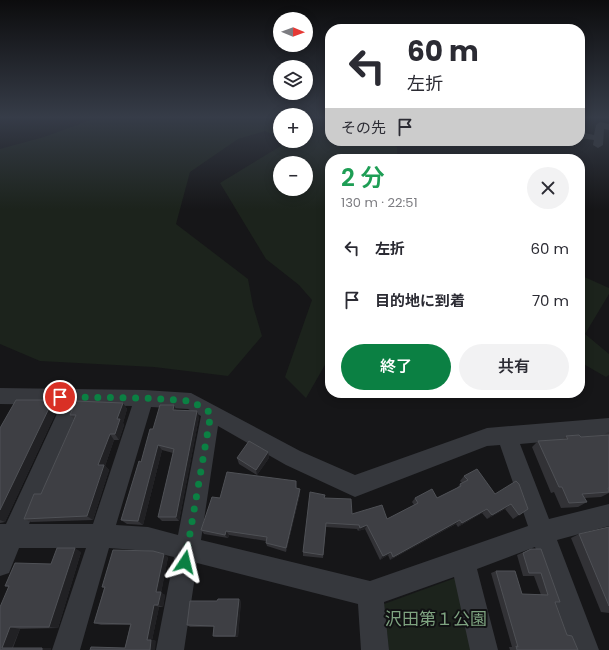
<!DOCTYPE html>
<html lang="ja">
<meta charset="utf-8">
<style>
body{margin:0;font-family:Poppins,"Noto Sans JP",sans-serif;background:#f2f2f3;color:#2b2b33;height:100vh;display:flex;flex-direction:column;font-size:15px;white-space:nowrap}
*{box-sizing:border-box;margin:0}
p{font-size:13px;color:#7c7c81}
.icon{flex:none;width:22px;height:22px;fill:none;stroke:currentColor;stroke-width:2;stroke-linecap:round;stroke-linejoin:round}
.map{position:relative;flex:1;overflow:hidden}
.details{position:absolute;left:325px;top:154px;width:260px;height:244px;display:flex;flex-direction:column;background:#fff;border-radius:16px;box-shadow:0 2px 10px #0003}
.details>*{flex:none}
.guide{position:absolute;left:325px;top:24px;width:260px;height:122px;border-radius:16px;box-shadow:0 2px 10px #0003;background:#fff;color:#2b2b33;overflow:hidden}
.needle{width:26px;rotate:91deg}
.buttons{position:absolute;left:273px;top:12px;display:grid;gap:8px}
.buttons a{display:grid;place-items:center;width:40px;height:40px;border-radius:50%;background:#fff;box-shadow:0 2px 10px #0003;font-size:20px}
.pin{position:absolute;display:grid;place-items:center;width:34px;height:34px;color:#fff;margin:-17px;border:2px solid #fff;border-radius:50%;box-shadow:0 1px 4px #0007}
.me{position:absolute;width:44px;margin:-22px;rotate:10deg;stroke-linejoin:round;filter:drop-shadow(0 0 3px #0008)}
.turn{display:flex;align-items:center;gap:14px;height:84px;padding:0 16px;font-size:18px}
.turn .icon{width:52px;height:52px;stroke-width:2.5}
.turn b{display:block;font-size:28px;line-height:34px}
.then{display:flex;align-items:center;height:38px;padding:0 16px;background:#0003;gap:8px;font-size:15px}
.round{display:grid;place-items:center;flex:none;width:42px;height:42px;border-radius:21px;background:#f2f2f3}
.head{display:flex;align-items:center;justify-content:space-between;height:68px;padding:0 16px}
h1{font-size:24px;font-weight:600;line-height:30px;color:#1e9e55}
.action{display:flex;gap:8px;margin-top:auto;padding:8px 16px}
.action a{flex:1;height:46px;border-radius:24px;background:#0b8043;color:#fff;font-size:16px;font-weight:600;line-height:46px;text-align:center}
.action a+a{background:#f2f2f3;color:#2b2b33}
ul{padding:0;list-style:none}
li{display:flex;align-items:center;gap:12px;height:52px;padding:0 16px}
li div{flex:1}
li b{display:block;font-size:15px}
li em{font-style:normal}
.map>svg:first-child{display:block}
.green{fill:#1c231c;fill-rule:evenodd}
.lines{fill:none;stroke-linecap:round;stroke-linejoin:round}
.minor{fill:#36383d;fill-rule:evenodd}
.wall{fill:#323236}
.shaded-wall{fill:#212124}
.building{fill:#3e3f44;stroke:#4f5156}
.route{stroke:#0b8043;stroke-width:7;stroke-dasharray:0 12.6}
.labels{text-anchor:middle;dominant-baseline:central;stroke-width:4;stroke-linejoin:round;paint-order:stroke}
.near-park-label{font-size:17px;fill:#7ea380;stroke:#111113}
</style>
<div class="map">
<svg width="609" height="650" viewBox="0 0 609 650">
<rect width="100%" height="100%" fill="#161618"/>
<path class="green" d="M96 118H280V139L277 136 265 131 238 139 190 172 176 224 248 279 253 306 262 336 228 376 154 367 40 361 0 344V149L44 137Z
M306 118H330V141H385L397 147V155L393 159H330V356L306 398 285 377 312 300 299 285 266 259 220 183 284 144 282 141H306ZM280 163H306V189H280Z
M580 275 609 288V294L585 334 609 354V375L606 377 580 362Z
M458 577 476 650H389L384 604Z"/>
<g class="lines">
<path class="minor" d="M600 122 609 124V130L604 129 603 145 598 148 593 145 594 140 580 138V132L594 135 596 125Z
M0 388 144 390 191 393 300 451 355 475 487 428 609 418V436L520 444 549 519 609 504V526L557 540 599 650H571L535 547 477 569 498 650H470L454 577 384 602 389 650H361L358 604 197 563 184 650H156L174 557 148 551 109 548 80 650H52L86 548H19L9 573 0 576V524H6L61 405 0 404ZM80 405 132 406 93 524H29ZM151 407 188 409 201 416 178 535 148 527 116 525ZM218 426 286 465 355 497 487 446 500 445 528 526 370 581 201 540Z"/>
</g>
<path class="wall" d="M53 400 59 406 5 522 0 523V428Z
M123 403 127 409 123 423 124 425 119 440H114L105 466 109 470 93 520 31 522 24 519 41 494 74 419 70 415Z
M177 410 199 417 179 521H162L158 517 173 453 162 450 143 525 127 524 121 520 153 429Z
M608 432H609V493L601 497 585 498 587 502 578 507 561 508 554 492 551 493 532 447 538 441 562 440 566 436 581 437 604 435Z
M268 452 269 458 257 475 239 464 237 458Z
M464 476 495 494 528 509 513 519 505 509 487 519 482 513 458 527 456 524 390 560 388 555 380 560 365 529 358 531 357 529 326 527 323 558 303 556V552L324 498 352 514 387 519 414 505 412 502 415 498H437L457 488 460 484 462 483 460 481Z
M296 481V488L300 494 286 552 267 546 266 543V541L229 535 228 538 204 534 201 530 220 498Z
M609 527V613L601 612 571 538 579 534Z
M531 549 560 602 556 603 567 635 578 650H510L509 647H512L491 573 496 571 522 594 541 595 534 576H523L517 555Z
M81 552 58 628 20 629 13 648H51L0 650 8 587 5 586 51 564Z
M168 557 161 593 165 595 163 607H159L152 640 156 641 125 648 130 625H101L94 623 104 588 102 587Z
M241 601 238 637H216L213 636 214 627H190L187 625Z"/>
<path class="shaded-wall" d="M53 400 59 406 5 522 0 520V510Z
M123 403 127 409 123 423 124 425 119 440 115 434 117 419Z
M174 405 177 411 173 410Z
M197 411 199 417 179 521 176 517Z
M110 434 114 440 105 466 109 470 93 520 87 516 98 465Z
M158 445 162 450 143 525 138 521Z
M268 452 269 458 257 475 256 470Z
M300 489V494L286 552V548Z
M511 504 505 509 487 519 492 515Z
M487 509 482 513 458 527 462 523Z
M460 520 456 524 390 560 393 557Z
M367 525 365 529 358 531 360 528Z
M226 531 229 535 228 538 225 535Z
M75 548 81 552 58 628 49 627Z
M391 552 388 555 380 560 383 556Z
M164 554 168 557 161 593 165 595 163 607 158 605 156 592Z
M239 599 241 601 238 637 235 636Z
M154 605 159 607 152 640 156 641 155 650H150L147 640Z
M10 627 20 629 12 648H2Z
M42 648H51V650H42Z"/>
<path class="building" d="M16 400H53L0 510V428Z
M76 401 123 403 117 419H120L115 434H110L98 465H104L87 516 24 519 34 494H41L76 415H70Z
M160 405H174L173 410 197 411 176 517H158L174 449 158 445 138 521 121 520 139 461 141 462 150 429H153Z
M579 435 581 437 609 435V488H608L609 492 582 494 587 502 569 503 562 487H559L538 441 568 439 566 436Z
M249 441 268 452 256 470 237 458Z
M477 469 495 494 516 481 519 484 528 509 519 515 511 504 492 515 487 509 462 523 460 520 393 557 391 552 383 556 367 525 360 528 359 525 326 523 323 555 303 552 310 492 325 495 324 498 351 499 352 514 382 505 387 519 418 503 415 498 432 489 437 498 461 486 460 484 468 480 464 476Z
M227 472 296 481V488L300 489 286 548 266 543 267 537 226 531 225 535 201 530 212 497 220 498Z
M609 527V606L579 534Z
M57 548H75L49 627H10L2 648H42V650H0V607L9 586H5L15 563 51 564Z
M531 549H541L560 602H555L567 635 572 636 578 650H517L516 646 518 647 496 571H515L522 594 548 595 541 573H529L523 553Z
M113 550 153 551 164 554 156 592H161L158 605H154L147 640H151L150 650H90L91 647 125 648 131 624 94 623 105 587H102Z
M218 599H239L235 636H213L214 626 187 625 190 601H217Z"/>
<linearGradient id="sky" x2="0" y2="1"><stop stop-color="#0c0c0d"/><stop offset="0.56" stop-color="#363c48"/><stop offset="1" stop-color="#363c48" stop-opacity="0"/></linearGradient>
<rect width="609" height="209" fill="url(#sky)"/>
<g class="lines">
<path class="route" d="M60 397 144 398 191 401 211 413 185 562"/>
</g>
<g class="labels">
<g class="near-park-label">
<text x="436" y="619">沢田第１公園</text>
</g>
</g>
</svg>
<div class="buttons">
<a><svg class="needle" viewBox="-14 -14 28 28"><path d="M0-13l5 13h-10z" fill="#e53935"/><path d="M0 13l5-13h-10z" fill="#7c7c81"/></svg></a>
<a><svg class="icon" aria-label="layers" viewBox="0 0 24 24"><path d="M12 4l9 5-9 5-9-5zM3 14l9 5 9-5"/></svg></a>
<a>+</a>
<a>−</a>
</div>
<div class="pin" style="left:60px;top:397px;background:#d93025"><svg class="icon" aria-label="arrive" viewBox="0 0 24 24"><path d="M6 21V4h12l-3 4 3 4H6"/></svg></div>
<svg class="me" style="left:185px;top:562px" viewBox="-20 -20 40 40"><path d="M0-17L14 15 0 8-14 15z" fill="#0b8043" stroke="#fff" stroke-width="4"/></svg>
<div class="guide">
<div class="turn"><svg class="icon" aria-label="left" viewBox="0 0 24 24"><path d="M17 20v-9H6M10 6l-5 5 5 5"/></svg><div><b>60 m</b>左折</div></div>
<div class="then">その先<svg class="icon" aria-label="arrive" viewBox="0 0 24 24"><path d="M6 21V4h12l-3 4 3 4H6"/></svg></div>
</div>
<section class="details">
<div class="head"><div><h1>2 分</h1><p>130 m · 22:51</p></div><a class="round"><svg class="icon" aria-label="close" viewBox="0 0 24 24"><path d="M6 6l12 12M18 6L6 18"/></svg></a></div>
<ul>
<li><svg class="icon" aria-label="left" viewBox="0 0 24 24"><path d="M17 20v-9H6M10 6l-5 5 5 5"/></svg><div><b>左折</b></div><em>60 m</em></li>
<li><svg class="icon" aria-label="arrive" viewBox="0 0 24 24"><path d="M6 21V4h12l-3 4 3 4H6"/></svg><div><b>目的地に到着</b></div><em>70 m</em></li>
</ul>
<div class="action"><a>終了</a><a>共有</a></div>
</section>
</div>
